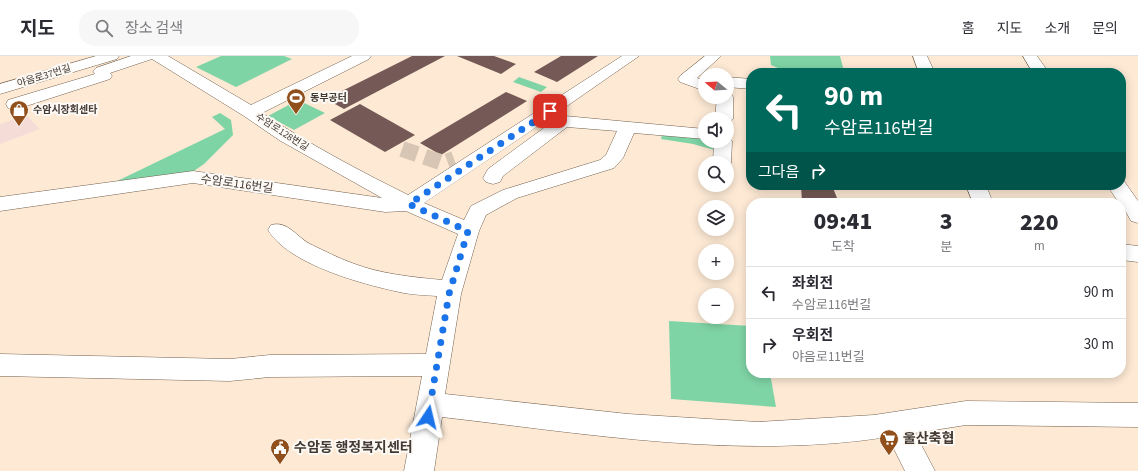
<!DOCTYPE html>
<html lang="ko">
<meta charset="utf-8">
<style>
body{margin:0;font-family:"Source Sans 3","Noto Sans KR",sans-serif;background:#f7f7f7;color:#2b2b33;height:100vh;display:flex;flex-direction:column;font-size:15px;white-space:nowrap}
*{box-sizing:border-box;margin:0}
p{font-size:13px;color:#7c7c81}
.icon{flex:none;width:22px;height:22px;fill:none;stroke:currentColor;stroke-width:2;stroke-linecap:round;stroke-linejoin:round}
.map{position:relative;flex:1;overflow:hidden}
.side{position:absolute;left:746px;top:142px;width:380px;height:180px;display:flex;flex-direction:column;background:#fff;border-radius:16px;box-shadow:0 2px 10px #0003}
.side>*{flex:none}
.guide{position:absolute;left:746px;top:12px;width:380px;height:122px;border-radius:16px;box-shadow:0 2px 10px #0003;background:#00695c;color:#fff;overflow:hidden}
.needle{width:26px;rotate:288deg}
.controls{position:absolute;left:698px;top:12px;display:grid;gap:8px}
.controls a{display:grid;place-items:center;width:36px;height:36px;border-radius:50%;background:#fff;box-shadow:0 2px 10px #0003;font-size:20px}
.pin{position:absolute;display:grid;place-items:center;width:34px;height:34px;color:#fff;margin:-17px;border-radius:8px;box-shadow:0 2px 6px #0006}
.me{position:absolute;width:44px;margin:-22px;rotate:10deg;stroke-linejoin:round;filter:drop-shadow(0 0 3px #0008)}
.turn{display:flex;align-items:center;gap:14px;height:84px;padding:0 12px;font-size:18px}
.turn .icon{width:52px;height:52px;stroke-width:2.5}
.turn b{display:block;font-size:28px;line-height:34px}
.then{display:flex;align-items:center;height:38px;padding:0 12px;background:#0003;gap:8px;font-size:15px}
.eta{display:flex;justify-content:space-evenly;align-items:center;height:68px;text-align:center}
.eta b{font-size:24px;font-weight:800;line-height:28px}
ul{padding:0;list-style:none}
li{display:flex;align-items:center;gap:12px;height:52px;padding:0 12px;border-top:1px solid #e1e1e2}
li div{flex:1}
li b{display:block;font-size:15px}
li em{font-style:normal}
header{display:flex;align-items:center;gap:24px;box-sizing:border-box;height:56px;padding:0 20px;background:#fff;border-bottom:1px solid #e1e1e2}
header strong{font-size:19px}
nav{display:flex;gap:22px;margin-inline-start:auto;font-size:14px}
.search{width:280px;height:36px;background:#f7f7f7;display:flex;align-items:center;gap:10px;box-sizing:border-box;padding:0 14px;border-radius:16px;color:#7c7c81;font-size:15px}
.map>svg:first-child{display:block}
.commercial{fill:#f6dcd7}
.green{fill:#7fd4a6}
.building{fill:#745956}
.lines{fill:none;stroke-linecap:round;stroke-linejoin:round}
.minor-tunnel{stroke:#d8c6b4;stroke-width:16;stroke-dasharray:16 8;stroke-linecap:butt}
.minor-casing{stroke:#736250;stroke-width:1}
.minor{fill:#fff;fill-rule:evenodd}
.route{stroke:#1a73e8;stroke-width:7;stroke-dasharray:0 12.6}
.labels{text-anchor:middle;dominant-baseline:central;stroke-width:4;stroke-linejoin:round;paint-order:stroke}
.far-street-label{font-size:10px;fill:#433b33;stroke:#fdf9f5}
.far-poi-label{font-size:10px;font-weight:bold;fill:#433b33;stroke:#fdf9f5;text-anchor:start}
.street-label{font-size:12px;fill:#433b33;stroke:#fdf9f5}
.near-poi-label{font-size:14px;font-weight:bold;fill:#433b33;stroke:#fdf9f5;text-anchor:start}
</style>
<header>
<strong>지도</strong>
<div class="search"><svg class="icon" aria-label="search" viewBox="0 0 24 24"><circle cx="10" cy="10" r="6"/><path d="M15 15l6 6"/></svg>장소 검색</div>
<nav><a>홈</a><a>지도</a><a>소개</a><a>문의</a></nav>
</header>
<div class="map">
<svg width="1138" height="415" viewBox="0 0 1138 415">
<rect width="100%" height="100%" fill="#fde9d4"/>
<path class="commercial" d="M26 59 40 73 0 88V68Z"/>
<path class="green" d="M221 0H284L292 3 236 31 196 11Z
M770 0H840L844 15 840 17 787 16 771 9Z
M519 21 547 31 541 36 513 26Z
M298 44 325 57 294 74 268 60Z
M220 57 231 64 233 79 204 108 191 117 111 128 225 73 212 61Z
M663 75 705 78V85H723L722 96 693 88 661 83Z
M669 265 751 270V317H770L776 351 671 343Z"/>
<path class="building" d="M412 0H445L344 53 326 43Z
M457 0H494L516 8 501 18Z
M561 0H598L557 26 534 16Z
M506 36 527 45 441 99 420 87Z
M360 48 415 79 385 96 330 64Z
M801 129H817L833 132 839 147H802Z"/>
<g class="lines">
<path class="minor-tunnel" d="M402 93 443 107 454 103"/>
<defs>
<path id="minor" d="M96 0H119L117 3 0 38V28Z
M131 0H168L251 49 352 0H371L369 3 262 57C309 88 358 114 408 139L622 0H639L554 59 705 73V83L634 77 623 102 614 112 517 142 486 159 479 175 461 238 445 338 628 358 758 366 874 359 966 345 1138 347V371L966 369 915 377 935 415H905L888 381C740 404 589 378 442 361L434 415H404L422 320 270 321 230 325 0 320V298L230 303 270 299 426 298 437 240C426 239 414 239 404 237 365 229 289 209 268 174L271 169C288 164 297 182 312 189 325 195 338 202 352 207 380 218 412 221 442 224L458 178 406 155 385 156 193 127 0 155V141L193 115 382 142 279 84 244 60 152 3 110 17 112 20 110 23 20 52 14 53 8 52 6 48 8 44 95 18 93 15 96 12ZM541 68 548 69 488 113 483 122 486 126 493 128 500 126 503 120 567 71 617 75 606 99 600 104 503 134 471 150 464 164 424 147Z
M705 0H721L697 22 705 25V35L680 26 678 23 680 20Z
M913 0H927L935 17H919Z
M1023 0H1037L1049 17H1033Z
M727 21 751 23V33L727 31Z
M727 37 731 38 733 41V63L727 67V63H715L717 41H727Z
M727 81 732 85 731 107 727 111V107H713L714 85H727Z
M1121 124 1124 125 1138 145V167L1131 165 1121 147H1119L1107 129H1121Z
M966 129H986L993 147H973Z
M1121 188 1138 190V206L1121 204Z"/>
</defs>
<use href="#minor" class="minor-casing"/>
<use href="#minor" class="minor"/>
</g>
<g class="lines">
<path class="route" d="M428 361 449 238 468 175 409 148 550 55"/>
</g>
<defs>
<symbol id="stadium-pin" viewBox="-11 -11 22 30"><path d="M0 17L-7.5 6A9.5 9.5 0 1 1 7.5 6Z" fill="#904f1b" stroke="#fdf9f5"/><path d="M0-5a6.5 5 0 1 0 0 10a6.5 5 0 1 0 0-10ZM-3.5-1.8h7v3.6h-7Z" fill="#fff"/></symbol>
<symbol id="shop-pin" viewBox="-11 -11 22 30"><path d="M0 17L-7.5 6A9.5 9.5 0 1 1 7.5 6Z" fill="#904f1b" stroke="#fdf9f5"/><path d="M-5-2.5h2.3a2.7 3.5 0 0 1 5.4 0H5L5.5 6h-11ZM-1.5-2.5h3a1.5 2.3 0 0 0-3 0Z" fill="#fff"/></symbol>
<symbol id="supermarket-pin" viewBox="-11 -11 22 30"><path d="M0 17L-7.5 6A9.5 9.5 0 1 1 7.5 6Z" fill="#904f1b" stroke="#fdf9f5"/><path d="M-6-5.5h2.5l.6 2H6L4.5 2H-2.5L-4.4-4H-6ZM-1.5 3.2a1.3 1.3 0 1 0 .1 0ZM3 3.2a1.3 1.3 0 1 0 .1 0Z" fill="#fff"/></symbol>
<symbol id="civic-pin" viewBox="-11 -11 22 30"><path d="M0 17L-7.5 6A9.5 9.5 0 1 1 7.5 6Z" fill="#904f1b" stroke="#fdf9f5"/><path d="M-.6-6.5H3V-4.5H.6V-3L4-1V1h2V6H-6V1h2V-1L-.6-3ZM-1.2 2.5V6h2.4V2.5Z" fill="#fff"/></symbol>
</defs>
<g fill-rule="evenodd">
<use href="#stadium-pin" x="285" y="31" width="22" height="30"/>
<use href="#shop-pin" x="8" y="43" width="22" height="30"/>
<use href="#supermarket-pin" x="878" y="372" width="22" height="30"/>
<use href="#civic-pin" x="269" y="381" width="22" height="30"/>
</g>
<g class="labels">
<g class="far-street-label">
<text transform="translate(44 20) rotate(-17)">야음로37번길</text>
<text transform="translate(282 76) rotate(33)">수암로128번길</text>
</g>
<g class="far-poi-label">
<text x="310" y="42">동부공터</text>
<text x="33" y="54">수암시장회센타</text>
</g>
<g class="street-label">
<text transform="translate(237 128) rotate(8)">수암로116번길</text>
</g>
<g class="near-poi-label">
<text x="903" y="383">울산축협</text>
<text x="294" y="392">수암동 행정복지센터</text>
</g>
</g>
</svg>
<div class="controls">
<a><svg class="needle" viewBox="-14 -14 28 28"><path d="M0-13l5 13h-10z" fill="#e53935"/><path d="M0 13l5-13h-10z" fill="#7c7c81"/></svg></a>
<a><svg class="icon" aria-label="sound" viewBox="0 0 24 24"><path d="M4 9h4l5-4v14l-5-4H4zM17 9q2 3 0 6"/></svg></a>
<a><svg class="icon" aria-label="search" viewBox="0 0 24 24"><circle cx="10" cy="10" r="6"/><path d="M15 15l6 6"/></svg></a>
<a><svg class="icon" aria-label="layers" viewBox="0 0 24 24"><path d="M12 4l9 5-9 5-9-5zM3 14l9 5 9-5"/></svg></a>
<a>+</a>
<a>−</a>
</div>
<div class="pin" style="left:550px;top:55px;background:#d93025"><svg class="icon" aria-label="arrive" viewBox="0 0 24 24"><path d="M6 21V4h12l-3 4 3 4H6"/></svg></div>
<svg class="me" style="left:428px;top:361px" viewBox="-20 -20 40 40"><path d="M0-17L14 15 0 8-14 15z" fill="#1a73e8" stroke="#fff" stroke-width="4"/></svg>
<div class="guide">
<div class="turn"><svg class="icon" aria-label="left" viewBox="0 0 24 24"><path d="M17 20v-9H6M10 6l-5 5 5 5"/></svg><div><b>90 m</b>수암로116번길</div></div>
<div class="then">그다음<svg class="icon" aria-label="right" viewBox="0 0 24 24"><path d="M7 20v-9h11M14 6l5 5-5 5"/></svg></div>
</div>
<section class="side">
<div class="eta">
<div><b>09:41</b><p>도착</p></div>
<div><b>3</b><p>분</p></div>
<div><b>220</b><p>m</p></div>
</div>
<ul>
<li><svg class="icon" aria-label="left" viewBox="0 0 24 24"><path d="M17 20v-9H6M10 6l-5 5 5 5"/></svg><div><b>좌회전</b><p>수암로116번길</p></div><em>90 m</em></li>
<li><svg class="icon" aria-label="right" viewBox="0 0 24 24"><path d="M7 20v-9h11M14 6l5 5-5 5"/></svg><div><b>우회전</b><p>야음로11번길</p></div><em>30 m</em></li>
</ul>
</section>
</div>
